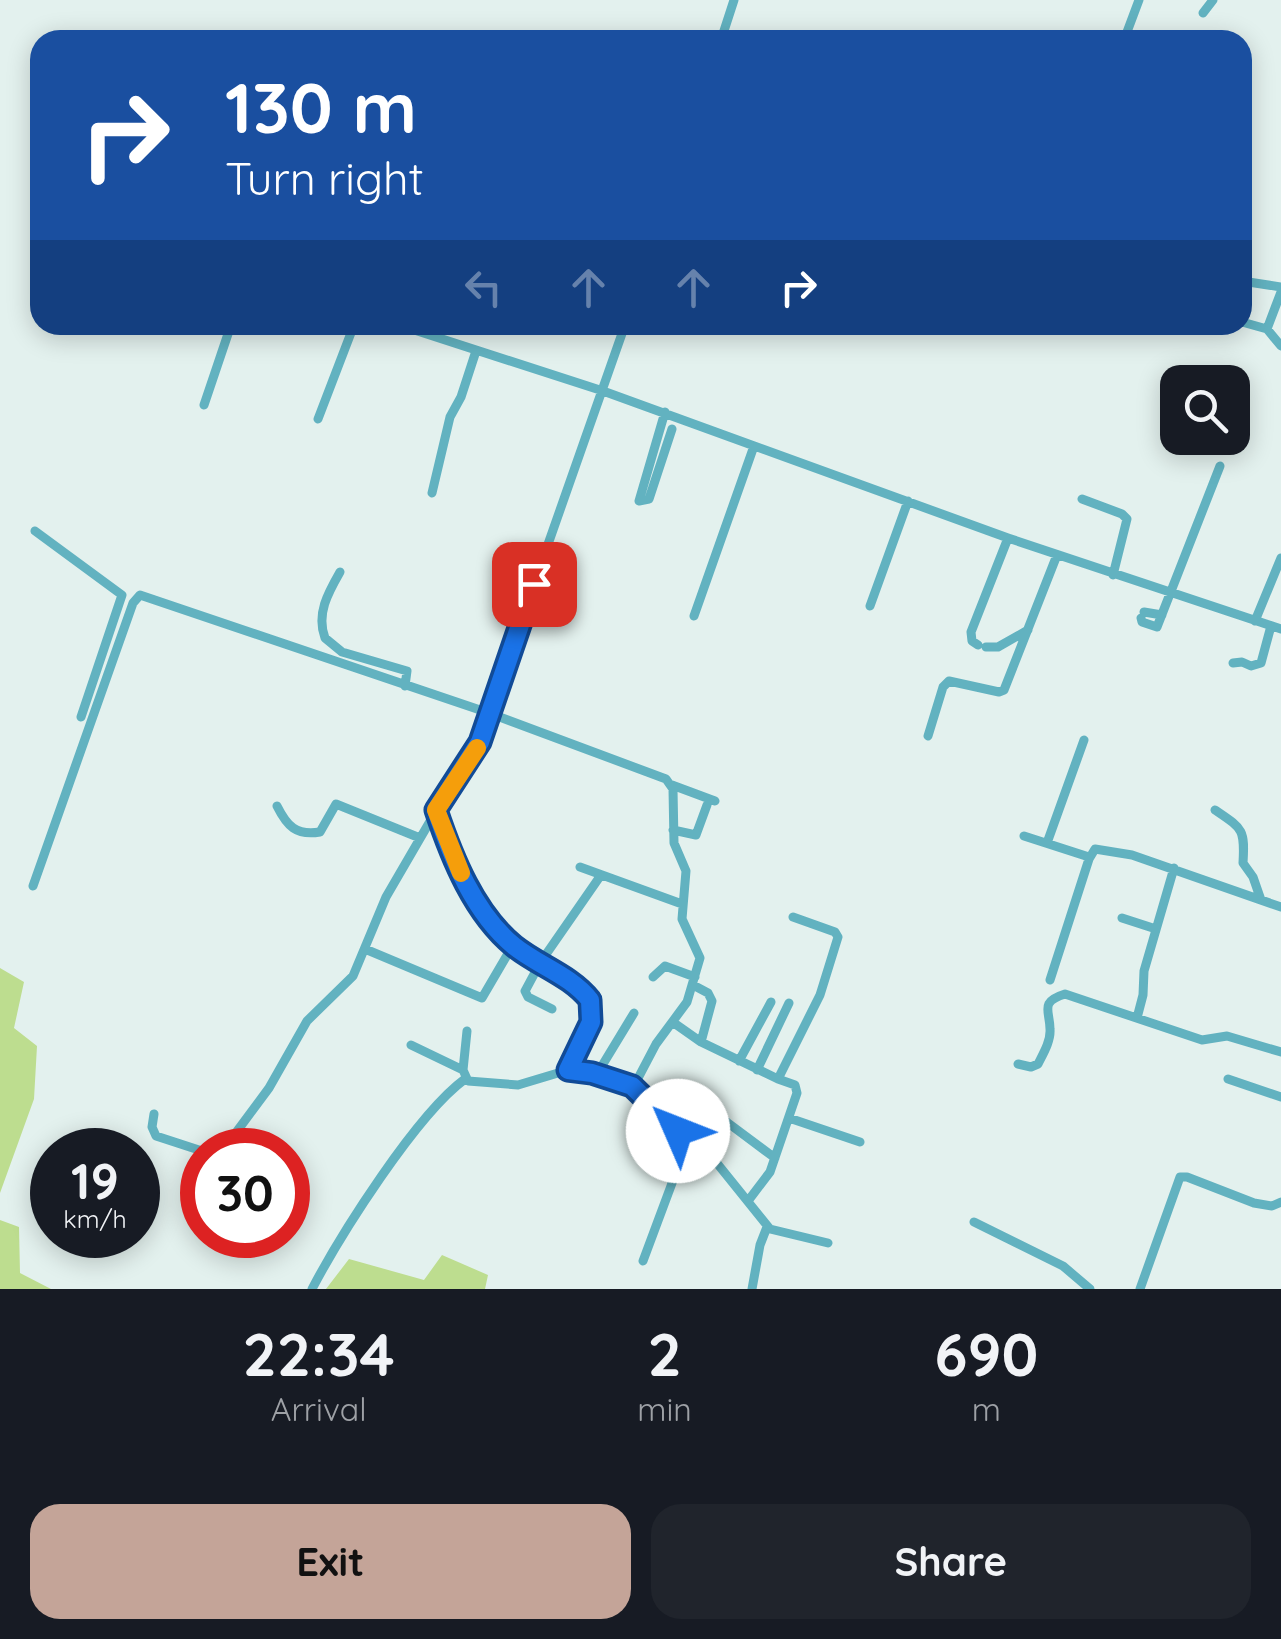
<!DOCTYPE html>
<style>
body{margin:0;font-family:Quicksand,sans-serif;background:#20242c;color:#f1f3f6;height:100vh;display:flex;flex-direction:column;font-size:38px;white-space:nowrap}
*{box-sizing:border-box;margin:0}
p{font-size:32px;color:#9ea1a6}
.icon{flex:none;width:55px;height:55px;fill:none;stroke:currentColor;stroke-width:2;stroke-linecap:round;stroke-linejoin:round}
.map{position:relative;height:1289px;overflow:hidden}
.panel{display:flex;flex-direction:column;background:#171b24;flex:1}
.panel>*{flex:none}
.hud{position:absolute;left:30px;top:30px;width:1222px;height:305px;border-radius:30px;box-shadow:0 5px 25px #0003;background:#1a4fa0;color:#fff;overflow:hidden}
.fabs{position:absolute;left:1160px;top:365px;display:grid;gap:20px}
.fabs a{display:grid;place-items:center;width:90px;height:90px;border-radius:20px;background:#171b24;box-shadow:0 5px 25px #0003;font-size:50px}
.speed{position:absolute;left:30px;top:1128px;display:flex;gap:20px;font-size:50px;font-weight:700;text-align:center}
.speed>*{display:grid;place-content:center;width:130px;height:130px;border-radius:50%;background:#171b24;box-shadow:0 5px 25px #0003;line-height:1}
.speed small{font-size:25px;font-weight:400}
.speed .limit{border:15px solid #d22;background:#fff;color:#111}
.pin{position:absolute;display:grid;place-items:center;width:85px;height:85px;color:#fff;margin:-42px;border-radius:20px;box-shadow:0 5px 15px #0006}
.me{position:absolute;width:110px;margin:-55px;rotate:314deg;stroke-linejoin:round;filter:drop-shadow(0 0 8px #0008)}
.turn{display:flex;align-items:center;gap:35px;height:210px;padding:0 30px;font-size:45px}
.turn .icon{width:130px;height:130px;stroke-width:2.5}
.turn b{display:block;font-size:70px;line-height:85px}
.lanes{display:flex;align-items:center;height:95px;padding:0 30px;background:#0003;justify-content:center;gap:50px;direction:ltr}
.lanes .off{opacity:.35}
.eta{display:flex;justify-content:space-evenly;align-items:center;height:170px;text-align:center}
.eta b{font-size:60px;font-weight:700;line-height:70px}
.primary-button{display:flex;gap:20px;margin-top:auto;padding:20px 30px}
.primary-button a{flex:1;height:115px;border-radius:30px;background:#c4a498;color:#111;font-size:40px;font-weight:700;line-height:115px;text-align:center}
.primary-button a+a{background:#20242c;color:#f1f3f6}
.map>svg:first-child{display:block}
.green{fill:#bddd8f}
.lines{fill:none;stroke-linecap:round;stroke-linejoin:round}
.minor{stroke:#62b2c0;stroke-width:9}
.route-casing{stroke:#114b97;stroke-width:25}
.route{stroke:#1a73e8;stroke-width:18}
.slow{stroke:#f59e0b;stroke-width:18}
</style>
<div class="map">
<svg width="1281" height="1289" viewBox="0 0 1281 1289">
<rect width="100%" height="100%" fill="#e3f1ee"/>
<path class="green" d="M0 968 24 982 14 1028 37 1046 34 1099 0 1193Z
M0 1220 19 1227 20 1273 51 1289H0Z
M442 1255 488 1275 485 1289H326L349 1259 424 1280Z"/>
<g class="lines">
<path class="minor" d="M1203 13 1213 0
M721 40 734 0
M1124 40 1139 0
M1242 281 1281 287
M1242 322 1267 329 1281 346
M399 325 603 391 1008 538 1281 629
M1267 329 1281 292
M204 405 231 325
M665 412 639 501 649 499 672 429
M318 419 354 325
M432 493 450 417 461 397 476 351
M1082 499 1122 514 1127 519 1113 575
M35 531 122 595 81 717
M340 572C328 593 316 614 325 638L342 652 407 671 405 686
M870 606 908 501
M1144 612 1162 615
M694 616 754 446
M1141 618 1142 622 1157 627 1220 466
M1255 621 1281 558
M978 645 972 641 971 632 1008 538
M986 647H998L1028 630
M1233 663 1242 662 1251 666 1261 663 1271 626
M928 736 943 687 949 681 999 692 1004 690 1057 555
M672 785 715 801
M277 806C287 826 296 836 320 832L336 804 420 838
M1215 810C1243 829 1245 829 1243 863L1253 877 1261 900
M436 811C452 858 474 913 514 946 540 966 570 975 590 1000L591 1022 568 1070
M673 830 696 835 707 805
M1024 836 1089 857
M1047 843 1084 740
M580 867 682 904
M33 886 133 603 140 595 489 713 666 779 673 789 674 843 686 871 682 919 700 958 687 1002 656 1044 635 1084 632 1086 597 1074 568 1070 518 1085 468 1081 463 1070 467 1031
M1122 918 1156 929
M365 949 482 998 513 945
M653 977 665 966 695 977
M1050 980 1089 859 1095 849 1132 855 1281 907
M693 985 708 993 712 1001 701 1042
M552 1009 528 997 525 991 540 963 601 875
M1137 1018 1143 995 1144 971 1174 868
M674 1023 701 1042 778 1079 820 995 838 937 835 932 793 917
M411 1045 463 1070
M739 1061 771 1002
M1018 1064 1031 1067 1038 1064C1043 1054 1051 1041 1050 1029 1050 1011 1039 1002 1065 994L1202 1040 1227 1036 1281 1052
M757 1070 789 1003
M597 1074 634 1013
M1228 1079 1281 1097
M632 1086 677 1129 675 1147 716 1162 770 1229 828 1243
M154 1114 152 1127 156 1136 202 1151
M789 1118 860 1142
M724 1120 775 1158
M218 1150 229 1142 269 1088 307 1021 353 976 386 897 436 811 474 755 625 325
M748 1201 770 1172 797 1093 795 1085 778 1079
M974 1222 1063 1266 1090 1289
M643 1261 684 1151
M312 1289C341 1234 416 1115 465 1079
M752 1289 760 1245 767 1227
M1140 1289 1180 1177H1187L1254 1203 1272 1206 1281 1202"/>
</g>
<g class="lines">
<defs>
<path id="route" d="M534 584 480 742 436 810C452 858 474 913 514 946 539 966 570 975 590 1000L591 1022 568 1070 592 1073 632 1086 678 1131"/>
</defs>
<use href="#route" class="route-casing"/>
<use href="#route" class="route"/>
<path class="slow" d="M461 873 436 810 477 748"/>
</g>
</svg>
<div class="fabs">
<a><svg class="icon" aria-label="search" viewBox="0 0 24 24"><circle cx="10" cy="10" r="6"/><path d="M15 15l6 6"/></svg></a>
</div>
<div class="speed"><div>19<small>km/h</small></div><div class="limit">30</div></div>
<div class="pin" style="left:534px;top:584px;background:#d93025"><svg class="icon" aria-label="arrive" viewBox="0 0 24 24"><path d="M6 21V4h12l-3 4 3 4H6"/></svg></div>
<svg class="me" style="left:678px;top:1131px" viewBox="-20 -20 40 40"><circle r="19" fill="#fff"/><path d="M0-13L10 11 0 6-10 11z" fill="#1a73e8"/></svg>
<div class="hud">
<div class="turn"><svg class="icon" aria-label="right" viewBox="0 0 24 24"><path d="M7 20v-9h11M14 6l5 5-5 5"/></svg><div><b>130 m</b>Turn right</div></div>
<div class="lanes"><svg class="icon off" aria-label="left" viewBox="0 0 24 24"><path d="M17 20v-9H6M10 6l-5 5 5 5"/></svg><svg class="icon off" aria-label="ahead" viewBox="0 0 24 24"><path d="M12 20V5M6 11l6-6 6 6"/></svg><svg class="icon off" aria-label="ahead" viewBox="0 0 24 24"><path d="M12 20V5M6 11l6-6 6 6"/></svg><svg class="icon" aria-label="right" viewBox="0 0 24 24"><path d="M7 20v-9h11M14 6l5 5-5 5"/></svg></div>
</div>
</div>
<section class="panel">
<div class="eta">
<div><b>22:34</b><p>Arrival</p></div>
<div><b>2</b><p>min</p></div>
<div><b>690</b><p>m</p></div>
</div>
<div class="primary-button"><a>Exit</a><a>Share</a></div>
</section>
